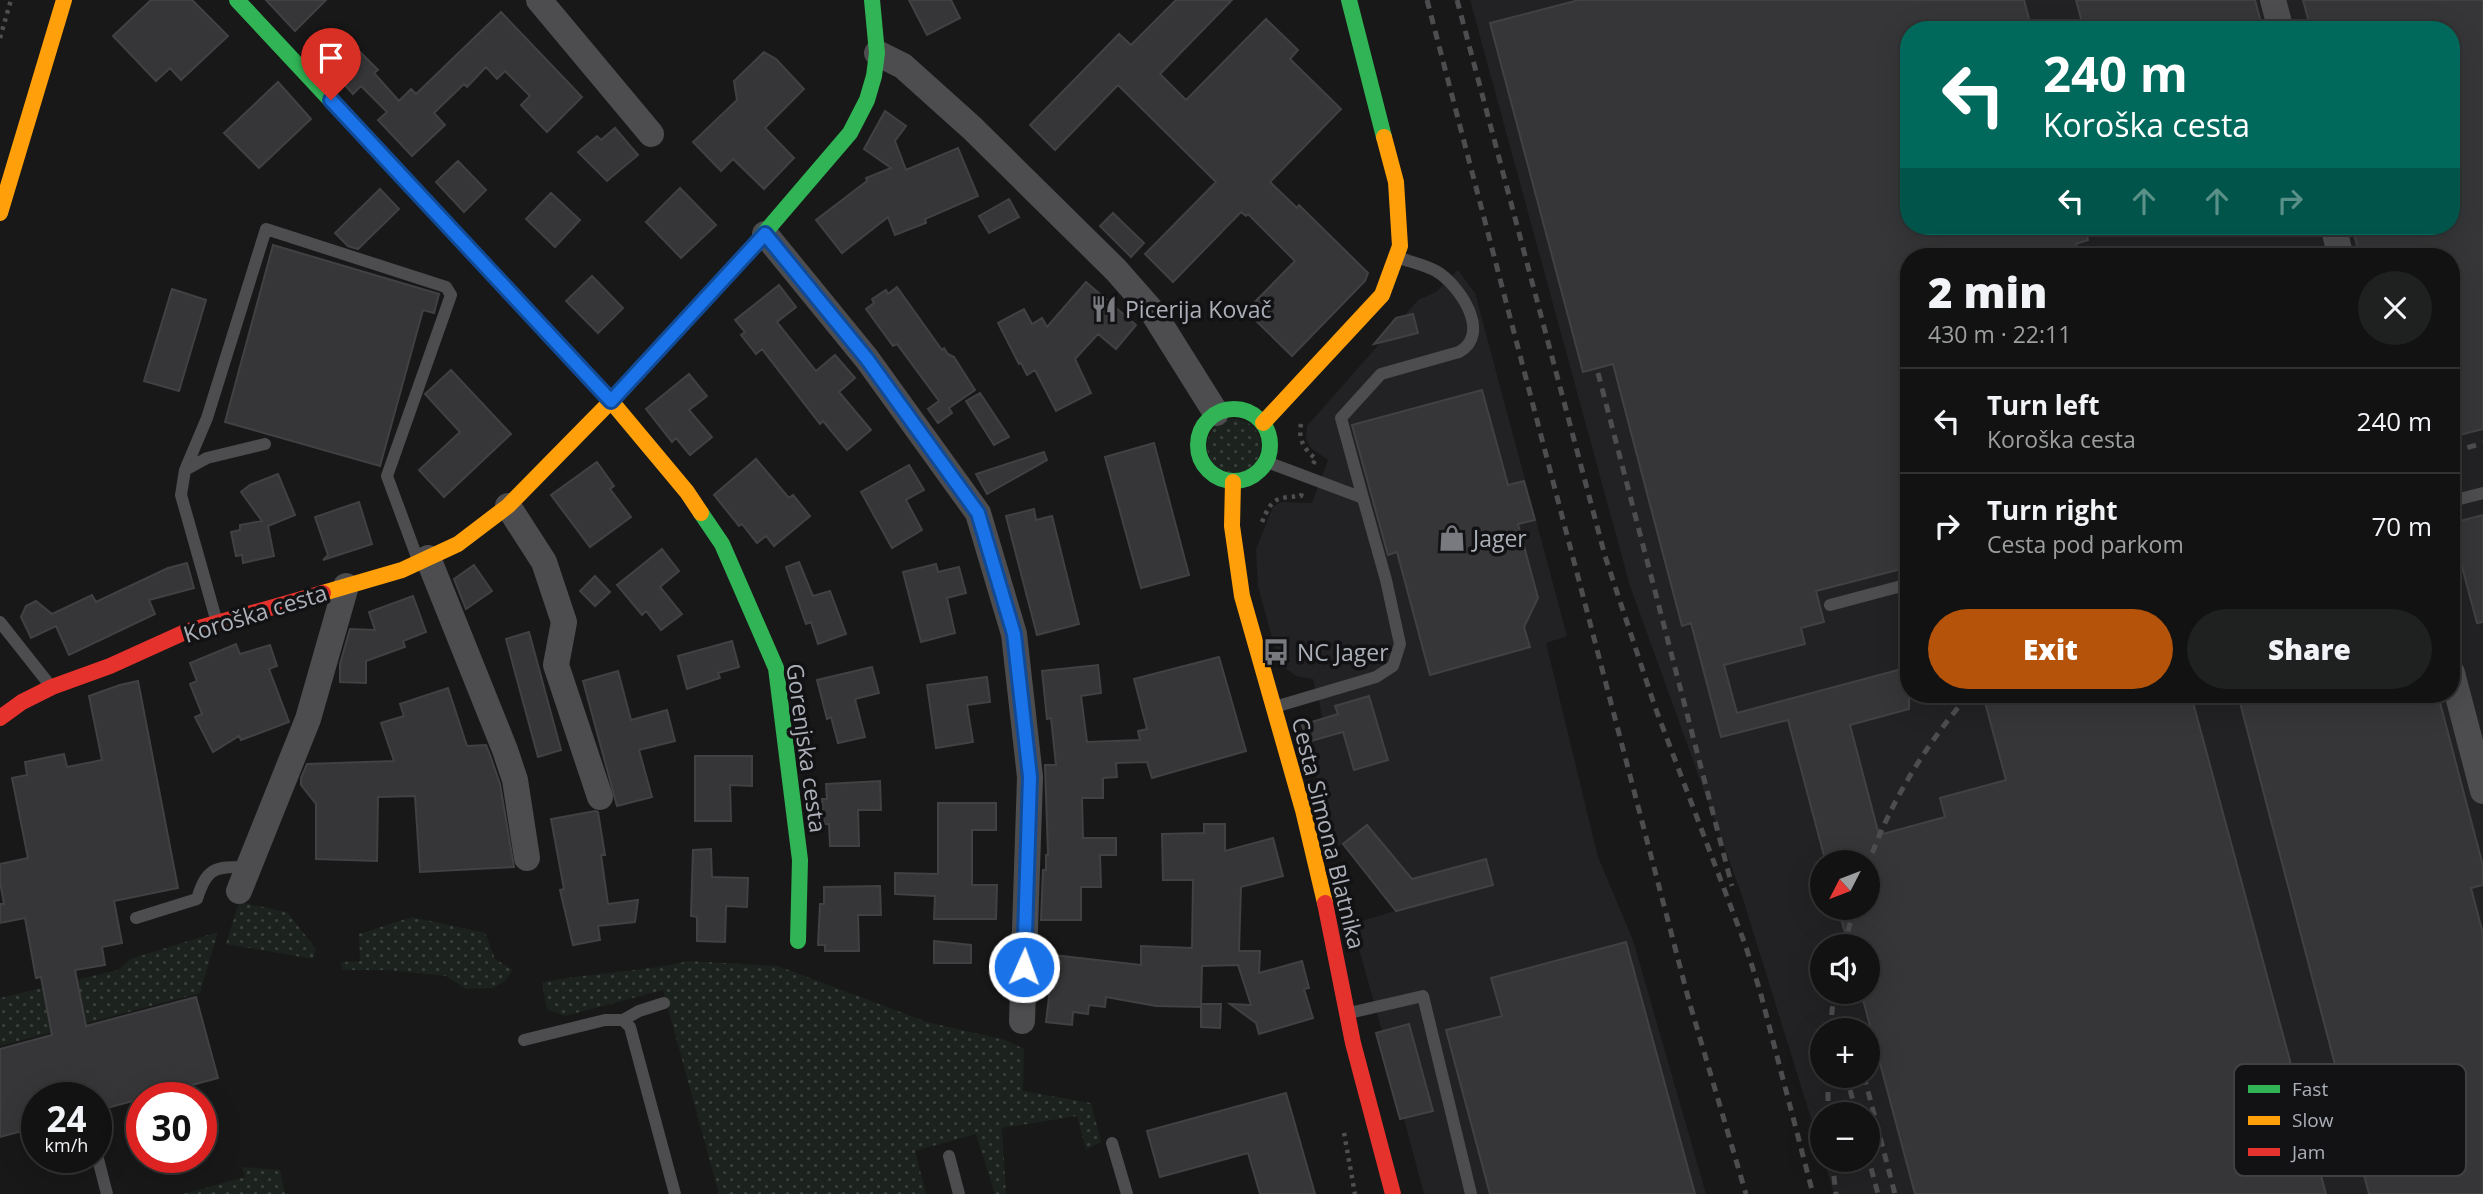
<!DOCTYPE html>
<meta charset="utf-8">
<style>
body{margin:0;font-family:"Open Sans",sans-serif;background:#1f2020;color:#f1f3f6;height:100vh;display:flex;flex-direction:column;font-size:26px;white-space:nowrap}
*{box-sizing:border-box;margin:0}
p{font-size:23px;color:#9c9e9f}
.icon{flex:none;width:38px;height:38px;fill:none;stroke:currentColor;stroke-width:2;stroke-linecap:round;stroke-linejoin:round}
.map{position:relative;flex:1;overflow:hidden}
.panel{position:absolute;left:1900px;top:248px;width:560px;height:455px;display:flex;flex-direction:column;background:#121212;border-radius:28px;box-shadow:0 7px 28px #0002,0 0 0 2px #313232}
.panel>*{flex:none}
.banner{position:absolute;left:1900px;top:21px;width:560px;height:214px;border-radius:28px;box-shadow:0 7px 28px #0002,0 0 0 2px #313232;background:#00695c;color:#fff;overflow:hidden}
.needle{width:46px;rotate:228deg}
.buttons{position:absolute;left:1810px;top:850px;display:grid;gap:14px}
.buttons a{display:grid;place-items:center;width:70px;height:70px;border-radius:50%;background:#121212;box-shadow:0 7px 28px #0002,0 0 0 2px #313232;font-size:35px}
.speed{position:absolute;left:21px;top:1082px;display:flex;gap:14px;font-size:35px;font-weight:700;text-align:center}
.speed>*{display:grid;place-content:center;width:91px;height:91px;border-radius:50%;background:#121212;box-shadow:0 7px 28px #0002,0 0 0 2px #313232;line-height:1}
.speed small{font-size:18px;font-weight:400}
.speed .limit{border:10px solid #d22;background:#fff;color:#111}
.pin{position:absolute;display:grid;place-items:center;width:60px;height:60px;color:#fff;margin:-72px -30px;border-radius:50% 50% 50% 0;rotate:-45deg;box-shadow:0 0 7px #0007}
.pin .icon{rotate:45deg}
.me{position:absolute;width:77px;margin:-38px;rotate:2deg;stroke-linejoin:round;filter:drop-shadow(0 0 5px #0008)}
.turn{display:flex;align-items:center;gap:24px;height:147px;padding:0 28px;font-size:32px}
.turn .icon{width:91px;height:91px;stroke-width:2.5}
.turn b{display:block;font-size:49px;line-height:60px}
.lanes{display:flex;align-items:center;height:66px;padding:0 28px;background:#0003;justify-content:center;gap:35px;direction:ltr}
.lanes .off{opacity:.35}
.round{display:grid;place-items:center;flex:none;width:74px;height:74px;border-radius:37px;background:#1f2020}
.headline{display:flex;align-items:center;justify-content:space-between;height:119px;padding:0 28px}
h1{font-size:42px;font-weight:800;line-height:52px}
.primary-button{display:flex;gap:14px;margin-top:auto;padding:14px 28px}
.primary-button a{flex:1;height:80px;border-radius:42px;background:#b45309;color:#fff;font-size:28px;font-weight:800;line-height:80px;text-align:center}
.primary-button a+a{background:#1f2020;color:#f1f3f6}
ul{padding:0;list-style:none}
li{display:flex;align-items:center;gap:21px;height:105px;padding:0 28px;border-top:2px solid #313232}
li div{flex:1}
li b{display:block;font-size:26px}
li em{font-style:normal}
.map>svg:first-child{display:block}
.built{fill:#222224;fill-rule:evenodd}
.grass{fill:url(#grass-dots)}
.building{fill:#363638;stroke:#414144;stroke-width:2}
.lines{fill:none;stroke-linecap:round;stroke-linejoin:round}
.path{stroke:#4e4f51;stroke-width:4.5;stroke-dasharray:3.5 5;stroke-linecap:butt}
.lane{stroke:#4d4d50;stroke-width:12}
.street{stroke:#4d4d50;stroke-width:26}
.fast{stroke:#30b455;stroke-width:16}
.slow{stroke:#ff9f0a;stroke-width:16}
.jam{stroke:#e5322d;stroke-width:16}
.rail{stroke:#4d4d4f;stroke-width:5;stroke-dasharray:9 7;stroke-linecap:butt}
.route-casing{stroke:#114b97;stroke-width:18}
.route{stroke:#1a73e8;stroke-width:12}
.labels{text-anchor:middle;dominant-baseline:central;stroke-width:7;stroke-linejoin:round;paint-order:stroke}
.poi-label{font-size:23px;fill:#abafb7;stroke:#121214;text-anchor:start}
.street-label{font-size:23px;fill:#abafb7;stroke:#121214}
.key{fill:#121214;stroke:#404145;stroke-width:2}
.key-label{font-size:19px;fill:#abafb7}
</style>
<div class="map">
<svg width="2483" height="1194" viewBox="0 0 2483 1194">
<defs>
<pattern id="grass-dots" width="8" height="8" patternUnits="userSpaceOnUse" patternTransform="scale(1.75)"><rect width="8" height="8" fill="#1c221d"/><path d="M2 2h.1M6 6h.1" fill="none" stroke="#3a403c" stroke-width="1.8" stroke-linecap="round"/></pattern>
</defs>
<rect width="100%" height="100%" fill="#181818"/>
<path class="built" d="M1470 0H2483V1194H1834L1824 1160H1867V1115H1822V1154L1742 896 1630 586ZM1909 30H2452V226H1909ZM1909 257H2452V695H1909ZM1822 863H1867V908H1822ZM1822 947H1867V992H1822ZM1822 1031H1867V1076H1822Z
M1458 270 1475 293 1567 636 1546 643 1598 857 1633 940 1706 1194H1424L1404 1119H1400L1376 1033 1382 1031 1352 924 1395 911 1343 844 1336 847 1302 725 1322 719 1320 705 1313 679 1296 676 1284 667 1277 656 1258 586 1256 549 1273 507 1281 502 1312 503 1328 460 1311 448 1306 438 1307 426 1418 300 1436 292Z"/>
<path class="grass" d="M1207 446a27 27 0 1 1 54 0a27 27 0 1 1-54 0Z
M239 902 287 912 316 949 313 959 226 944Z
M412 917 485 933 495 959 513 970 505 981 493 988 466 989 446 976 387 970H342L341 962 360 961 359 934Z
M218 932 200 993 0 1046V998L118 970 130 959Z
M689 961 778 966 927 1022 1005 1040 1024 1049 1023 1091 1091 1103 1101 1142 1086 1150 1077 1116 1002 1128 1006 1194H995L976 1134 915 1151 926 1194H719L663 990 565 1016 547 1009 542 982C591 973 640 972 689 961Z
M242 1167 280 1170 285 1194H183L245 1177Z"/>
<path class="building" d="M151 0H192L228 36 181 80 170 68 156 81 113 36Z
M266 0H326L295 31Z
M909 0H951L960 18 927 35Z
M1176 0H1232L1160 74 1186 100 1266 19 1298 50 1290 59 1341 109 1270 182 1297 208 1299 205 1368 273 1365 281 1292 356 1246 311 1295 261 1248 214 1246 216 1241 212 1173 282 1145 254 1216 182 1118 85 1055 150 1030 125 1119 34 1131 45Z
M1579 0H2024L2032 30H1909V226H2084L2088 240 2076 244 2080 257H1909V567L1816 591 1824 622 1801 628 1805 644 1724 665 1737 713 1909 667V709L1850 725 1879 835 1945 817 1940 798 2006 780 1983 695H2191L2326 1194H1915L1861 992H1867V947H1849L1838 908H1867V863H1826L1788 720 1721 737 1691 623 1682 626 1613 364 1583 372 1490 23Z
M2076 0H2255L2263 30H2084Z
M2303 0H2483V429L2452 437V257H2360L2352 226H2452V30H2311Z
M501 12 582 97 547 132 521 105 530 96 505 71 497 79 486 67 467 87 464 84 434 113 445 125 412 156 378 120 387 112 361 86 353 94 323 61 346 38 378 70 374 73 399 101 411 89 416 94Z
M764 52 776 59 804 89 765 128 794 158 764 189 733 159 721 171 693 142 737 100 734 81Z
M278 82 311 119 259 168 224 133Z
M885 111 906 126 895 141 906 170 958 148 978 196 925 219 926 223 895 235 888 217 842 253 816 220 867 181 866 178 891 168 864 149Z
M615 128 638 155 607 181 578 152 597 136 601 140Z
M458 161 486 190 464 212 436 182Z
M680 188 716 225 681 258 646 222Z
M380 189 399 209 358 249 348 246 335 233Z
M551 193 580 220 555 247 526 219Z
M1009 199 1019 217 989 233 979 216Z
M1113 213 1144 243 1131 257 1100 226Z
M273 245 439 294 434 313 423 310 380 466 225 422Z
M592 276 623 308 598 333 566 301Z
M1086 282 1136 325 1116 349 1098 334 1075 359 1091 393 1056 411 1035 370 1027 375 1021 363 1019 364 998 323 1024 309 1032 324 1042 318 1047 327Z
M779 285 796 307 777 322 816 371 835 355 855 378 839 392 871 430 847 450 823 421 820 424 762 349 756 354 741 335 745 332 735 320Z
M897 287 942 350 944 348 948 354 954 357 975 390 949 408 952 413 938 423 928 409 939 401 897 344 893 346 866 309 874 303 872 299 886 290 888 294Z
M172 289 206 300 179 391 144 381Z
M1413 314 1418 333 1374 344 1396 318Z
M451 370 511 434 444 497 419 470 460 432 425 394Z
M689 374 707 396 689 410 712 437 690 455 676 438 672 442 646 409Z
M1482 390 1508 485 1524 481 1535 520 1518 524 1538 598 1524 627 1530 647 1430 675 1397 552 1388 555 1352 425Z
M980 393 1009 437 994 445 966 401Z
M1154 443 1189 575 1141 588 1105 457Z
M1044 452 1047 460 987 494 976 474Z
M756 459 789 498 793 495 810 516 774 546 766 536 757 543 742 524 739 526 714 495Z
M597 462 614 486 610 489 631 517 590 547 551 495Z
M909 465 924 490 906 500 922 530 892 548 861 492Z
M278 474 295 515 268 526 274 556 243 563 242 555 236 556 231 532 240 530V525L262 521 241 492 250 485Z
M359 502 372 544 323 560 328 555 315 517Z
M1034 509 1036 520 1052 516 1079 624 1037 635 1006 516Z
M2483 515V622L2477 623 2461 563 2452 565V523Z
M662 549 679 571 660 587 682 614 661 630 646 611 642 615 617 585Z
M799 562 813 596 830 591 846 634 818 644 811 622 806 624 786 567Z
M187 563 194 588 149 600 155 614 69 655 56 626 31 638 21 617 26 606 36 601 52 614 92 595 96 602 168 568Z
M936 564 938 572 959 567 966 593 947 598 955 633 921 642 903 572Z
M474 565 492 591 466 609 454 579Z
M595 576 610 592 595 606 580 591Z
M413 596 426 632 403 641 405 647 366 661V683L340 682V664L350 629 375 630 369 612Z
M529 632 561 750 538 757 506 639Z
M732 641 739 667 718 673 720 678 687 689 678 656Z
M236 644 240 654 270 645 277 666 269 669 289 722 241 740 239 736 213 752 195 717 202 714 190 684 197 681 190 663Z
M1219 657 1246 751 1152 778 1147 762 1116 763 1117 777 1103 778V798H1082L1083 838H1116V855H1100L1101 887H1081V920H1041L1043 870H1046V855H1048L1045 765H1056L1051 718 1047 719 1042 671 1098 665 1101 693 1081 696 1087 742 1140 740 1138 731 1147 729 1134 679Z
M872 667 879 693 855 699 865 737 838 743 831 717 827 719 817 680Z
M618 671 631 720 667 710 675 741 639 750 652 797 617 806 583 681Z
M987 677 990 702 967 705 973 742 936 748 927 685Z
M138 681 178 888 114 901 122 943 102 947 105 965 75 970 86 1026 196 997 218 1078 96 1111V1097H37V1127L0 1137V1049L52 1035 41 977 36 978 25 918 0 923V904H4L0 882V864L28 858 12 778 27 775 25 762 64 754 67 767 102 760 89 696 120 685Z
M448 688 467 746 486 745 490 755 500 784 514 867 420 872 415 796 378 797 377 861 316 859V804L301 785V778L307 764 394 761 381 723 404 716 400 704Z
M2238 695H2438L2483 866V885L2471 888 2483 934V1194H2369Z
M1369 696 1388 760 1354 770 1343 732 1307 742 1302 725 1338 714 1335 706Z
M695 756H752V786L730 785 731 821H695Z
M880 781 881 810H858L859 846H830L829 824H824L822 799H827L826 784Z
M938 803H996V830H972V885H997L996 919H934L935 896 895 894V873L938 874Z
M595 811 598 812 605 855H601L608 904 638 900 635 922 598 926 600 940 573 945 560 890 564 889 551 819Z
M1204 824H1225V851L1273 838 1283 876 1241 887 1239 951H1260L1259 973 1302 961 1309 988 1304 989 1313 1018 1259 1034 1256 1023 1230 1004 1251 1005 1238 965 1202 966 1201 1007 1156 1006 1106 997 1105 1007 1089 1005 1088 1014 1073 1012 1072 1025 1046 1022 1054 955 1141 965V946L1192 948 1193 880H1163L1162 834 1204 833Z
M1367 825 1412 879 1486 859 1493 885 1396 911 1343 844Z
M711 849 712 877 748 878 747 907 726 906 725 942 697 941V917L691 916 693 850Z
M880 886 881 915H858L859 951H825V945H818L820 904H824V887Z
M934 941 971 945V963H934Z
M1626 942 1695 1194H1490L1446 1030 1502 1016 1491 978Z
M1201 1004H1221L1220 1028 1201 1027Z
M1409 1024 1433 1111 1400 1119 1376 1033Z
M1286 1093 1315 1194H1260L1248 1153 1160 1177 1147 1131Z"/>
<g class="lines">
<path class="path" d="M0 38 11 0
M1301 424C1298 440 1304 449 1316 459L1313 464
M1262 522C1272 498 1275 498 1301 496L1302 492
M1344 1133 1355 1194"/>
<path class="lane" d="M1267 462 1363 498 1386 580 1400 644 1393 666 1376 677 1278 706
M185 470 207 418 266 229 446 287 451 295 387 476 418 560
M1363 498 1341 418 1381 374 1459 352C1492 334 1460 285 1436 271 1425 265 1411 262 1400 258
M2452 501 2483 493
M1830 605 1909 584
M216 619 181 495 185 470 207 458 265 444
M0 622 49 684
M136 918 197 899C207 866 216 867 248 867
M1349 1013 1423 996 1471 1194
M623 1020 639 1011 664 1003
M524 1040 605 1020H623L630 1027 675 1194
M1112 1143 1127 1194
M96 1151 107 1194
M949 1156 959 1194"/>
<path class="street" d="M539 0 651 134
M2273 0 2281 30
M877 53 903 66 972 128 1116 270 1152 311 1216 413
M2333 226 2341 257
M765 234 867 359 978 513 1014 634 1030 777 1022 1021
M508 506 544 562 564 622 556 665 600 797
M428 558 505 750 515 780 527 858
M2452 673 2483 791
M239 891 308 719 346 586"/>
<path class="fast" d="M237 0 477 257
M1349 0 1384 137
M749 251 850 133 867 100 874 76 877 53 872 0
M1198 445a36 36 0 1 1 72 0a36 36 0 1 1-72 0Z
M701 513 722 544 776 668 800 860 798 941"/>
<path class="slow" d="M0 213 64 0
M477 257 611 401 687 492 701 513
M1263 423 1382 295 1400 246 1396 182 1384 137
M1233 482 1232 526 1242 596 1303 810 1325 903
M323 593 402 570 458 544 508 506 618 394 749 251"/>
<path class="jam" d="M0 718 22 702 52 687 110 666 185 632 323 593
M1325 903 1353 1043 1393 1194"/>
<path class="rail" d="M1427 0 1689 1001 1746 1194
M1457 0 1605 556 1655 707 1745 944 1760 991 1813 1194
M1598 373 1732 886
M2452 452 2483 443
M1867 868C1887 807 1927 742 1969 695
M1844 947 1854 908
M1830 1031 1834 992
M1828 1076V1115
M1864 1076 1895 1194
M1850 1090 1857 1115
M1867 1153 1878 1194
M1832 1160 1836 1194"/>
</g>
<g class="lines">
<defs>
<path id="route" d="M331 100 611 401 765 234 867 359 978 513 1014 634 1030 777 1024 967"/>
</defs>
<use href="#route" class="route-casing"/>
<use href="#route" class="route"/>
</g>
<defs>
<symbol id="restaurant-bare" viewBox="-9 -9 18 18"><path d="M-5-6h1v4h1v-4h1v4h1v-4h1v5L-1.5 .5V6h-2V.5L-5-1ZM5-6V6H3V1.5H1.5Q1.5-4 5-6Z" fill="#787a7f" stroke="#121214" stroke-width="2.5" paint-order="stroke"/></symbol>
<symbol id="shop-bare" viewBox="-9 -9 18 18"><path d="M-5-2.5h2.3a2.7 3.5 0 0 1 5.4 0H5L5.5 6h-11ZM-1.5-2.5h3a1.5 2.3 0 0 0-3 0Z" fill="#787a7f" stroke="#121214" stroke-width="2.5" paint-order="stroke"/></symbol>
<symbol id="bus-bare" viewBox="-9 -9 18 18"><path d="M-5-6H5V4H4V6H2V4H-2V6H-4V4H-5ZM-3.5-4V0h7V-4ZM-3.5 1.2v1.5H-2V1.2ZM2 1.2v1.5H3.5V1.2Z" fill="#787a7f" stroke="#121214" stroke-width="2.5" paint-order="stroke"/></symbol>
</defs>
<g fill-rule="evenodd">
<use href="#restaurant-bare" x="1085" y="290" width="38" height="38"/>
<use href="#shop-bare" x="1433" y="519" width="38" height="38"/>
<use href="#bus-bare" x="1257" y="633" width="38" height="38"/>
</g>
<g class="labels">
<g class="poi-label">
<text x="1125" y="309">Picerija Kovač</text>
<text x="1473" y="538">Jager</text>
<text x="1297" y="652">NC Jager</text>
</g>
<g class="street-label">
<text transform="translate(255 613) rotate(-17)">Koroška cesta</text>
<text transform="translate(807 748) rotate(82)">Gorenjska cesta</text>
<text transform="translate(1329 833) rotate(76)">Cesta Simona Blatnika</text>
</g>
</g>
<rect x="2234" y="1064" width="232" height="112" rx="10" class="key"/>
<rect x="2248" y="1085" width="32" height="8" fill="#30b455"/>
<rect x="2248" y="1116" width="32" height="9" fill="#ff9f0a"/>
<rect x="2248" y="1148" width="32" height="8" fill="#e5322d"/>
<g class="key-label">
<text x="2292" y="1096">Fast</text>
<text x="2292" y="1127">Slow</text>
<text x="2292" y="1159">Jam</text>
</g>
</svg>
<div class="buttons">
<a><svg class="needle" viewBox="-14 -14 28 28"><path d="M0-13l5 13h-10z" fill="#e53935"/><path d="M0 13l5-13h-10z" fill="#9c9e9f"/></svg></a>
<a><svg class="icon" aria-label="sound" viewBox="0 0 24 24"><path d="M4 9h4l5-4v14l-5-4H4zM17 9q2 3 0 6"/></svg></a>
<a>+</a>
<a>−</a>
</div>
<div class="speed"><div>24<small>km/h</small></div><div class="limit">30</div></div>
<div class="pin" style="left:331px;top:100px;background:#d93025"><svg class="icon" aria-label="arrive" viewBox="0 0 24 24"><path d="M6 21V4h12l-3 4 3 4H6"/></svg></div>
<svg class="me" style="left:1024px;top:967px" viewBox="-20 -20 40 40"><circle r="17" fill="#1a73e8" stroke="#fff" stroke-width="3"/><path d="M0-11L8 9 0 5-8 9z" fill="#fff"/></svg>
<div class="banner">
<div class="turn"><svg class="icon" aria-label="left" viewBox="0 0 24 24"><path d="M17 20v-9H6M10 6l-5 5 5 5"/></svg><div><b>240 m</b>Koroška cesta</div></div>
<div class="lanes"><svg class="icon" aria-label="left" viewBox="0 0 24 24"><path d="M17 20v-9H6M10 6l-5 5 5 5"/></svg><svg class="icon off" aria-label="ahead" viewBox="0 0 24 24"><path d="M12 20V5M6 11l6-6 6 6"/></svg><svg class="icon off" aria-label="ahead" viewBox="0 0 24 24"><path d="M12 20V5M6 11l6-6 6 6"/></svg><svg class="icon off" aria-label="right" viewBox="0 0 24 24"><path d="M7 20v-9h11M14 6l5 5-5 5"/></svg></div>
</div>
<section class="panel">
<div class="headline"><div><h1>2 min</h1><p>430 m · 22:11</p></div><a class="round"><svg class="icon" aria-label="close" viewBox="0 0 24 24"><path d="M6 6l12 12M18 6L6 18"/></svg></a></div>
<ul>
<li><svg class="icon" aria-label="left" viewBox="0 0 24 24"><path d="M17 20v-9H6M10 6l-5 5 5 5"/></svg><div><b>Turn left</b><p>Koroška cesta</p></div><em>240 m</em></li>
<li><svg class="icon" aria-label="right" viewBox="0 0 24 24"><path d="M7 20v-9h11M14 6l5 5-5 5"/></svg><div><b>Turn right</b><p>Cesta pod parkom</p></div><em>70 m</em></li>
</ul>
<div class="primary-button"><a>Exit</a><a>Share</a></div>
</section>
</div>
